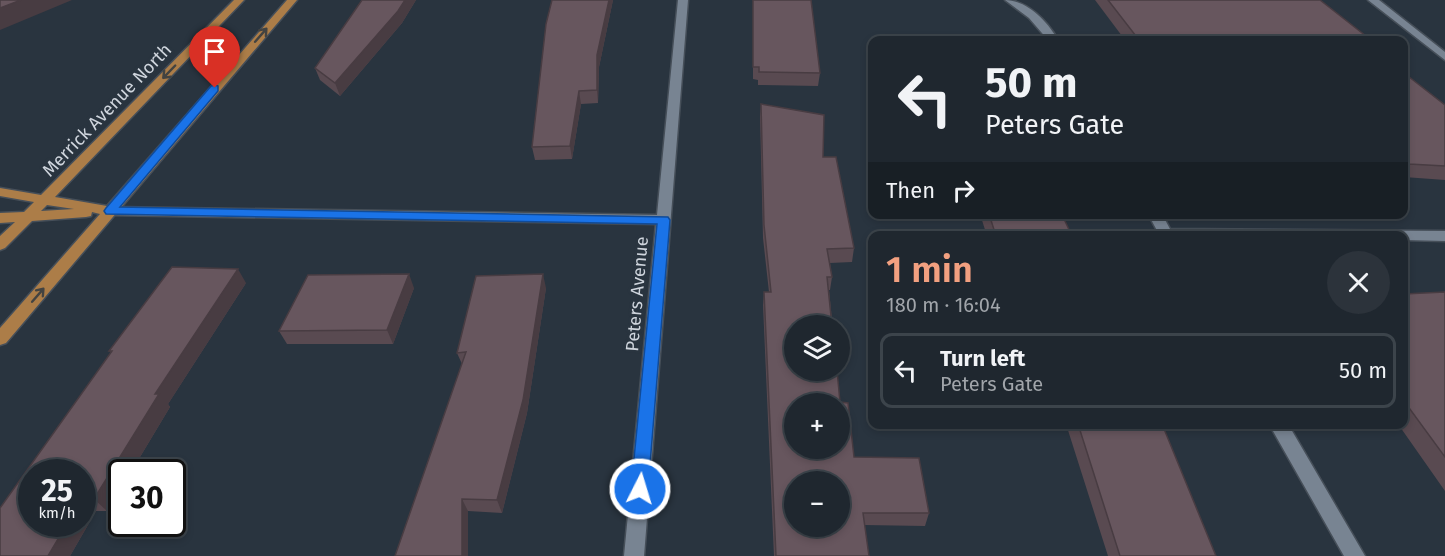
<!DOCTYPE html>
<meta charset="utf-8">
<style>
body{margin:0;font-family:"Fira Sans",sans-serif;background:#2c333b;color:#f1f3f6;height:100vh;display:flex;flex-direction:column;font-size:22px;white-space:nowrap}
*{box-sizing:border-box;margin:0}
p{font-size:20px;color:#a1a5aa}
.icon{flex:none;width:33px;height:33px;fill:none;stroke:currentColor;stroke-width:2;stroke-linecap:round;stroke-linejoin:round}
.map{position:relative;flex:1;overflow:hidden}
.sheet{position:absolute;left:868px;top:231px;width:540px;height:198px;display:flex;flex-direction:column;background:#1f272f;border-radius:12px;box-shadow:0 3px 9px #0003,0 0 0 2px #3c444b}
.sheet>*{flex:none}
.guide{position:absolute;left:868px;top:36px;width:540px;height:183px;border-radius:12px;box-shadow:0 3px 9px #0003,0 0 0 2px #3c444b;background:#1f272f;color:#f1f3f6;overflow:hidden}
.buttons{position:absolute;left:784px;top:315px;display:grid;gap:12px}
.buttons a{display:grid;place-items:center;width:66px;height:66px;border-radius:50%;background:#1f272f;box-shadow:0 3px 9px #0003,0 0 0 2px #3c444b;font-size:30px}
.speed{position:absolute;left:18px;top:459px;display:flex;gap:12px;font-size:30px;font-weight:700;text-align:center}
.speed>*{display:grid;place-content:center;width:78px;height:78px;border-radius:50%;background:#1f272f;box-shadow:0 3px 9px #0003,0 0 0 2px #3c444b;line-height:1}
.speed small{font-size:15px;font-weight:400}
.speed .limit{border:3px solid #111;border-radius:9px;background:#fff;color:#111}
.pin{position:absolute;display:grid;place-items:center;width:51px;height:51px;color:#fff;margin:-62px -26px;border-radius:50% 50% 50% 0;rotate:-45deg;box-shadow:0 0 6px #0007}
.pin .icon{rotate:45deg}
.me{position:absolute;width:66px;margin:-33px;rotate:5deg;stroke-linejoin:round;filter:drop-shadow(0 0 4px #0008)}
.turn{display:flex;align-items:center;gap:21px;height:126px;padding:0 18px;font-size:27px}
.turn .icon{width:78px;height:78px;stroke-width:2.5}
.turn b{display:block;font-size:42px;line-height:51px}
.then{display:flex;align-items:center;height:57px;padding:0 18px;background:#0003;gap:12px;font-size:22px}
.round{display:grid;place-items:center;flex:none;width:63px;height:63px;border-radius:32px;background:#2c333b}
.summary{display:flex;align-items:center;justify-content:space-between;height:102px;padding:0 18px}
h1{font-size:36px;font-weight:600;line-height:45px;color:#f2a080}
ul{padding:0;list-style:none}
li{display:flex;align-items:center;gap:18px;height:75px;margin:0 12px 9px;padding:0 6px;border:3px solid #3c444b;border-radius:12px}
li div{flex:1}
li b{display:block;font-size:22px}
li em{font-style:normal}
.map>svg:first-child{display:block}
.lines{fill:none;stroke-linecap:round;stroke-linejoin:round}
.minor-casing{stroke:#464f59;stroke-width:3}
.major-casing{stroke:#464f59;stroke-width:3}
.minor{fill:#788492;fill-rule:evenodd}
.major{fill:#ac7d48;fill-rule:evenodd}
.wall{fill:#594a51;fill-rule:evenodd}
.shaded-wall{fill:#483c42}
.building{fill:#67565e;stroke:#483c42;stroke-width:1.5;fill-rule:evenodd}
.oneway{stroke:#434341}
.route{fill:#1a73e8;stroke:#114b97;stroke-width:1.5}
.labels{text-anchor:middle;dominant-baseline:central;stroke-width:6;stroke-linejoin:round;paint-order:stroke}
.street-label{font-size:18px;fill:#cfd5dd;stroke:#29343f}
</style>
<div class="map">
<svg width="1445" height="556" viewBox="0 0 1445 556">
<rect width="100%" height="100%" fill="#29343f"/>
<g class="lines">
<defs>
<path id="minor" d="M678 0H688L644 556H624L656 224 110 215 103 211 110 207 657 215Z
M1005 0C1027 0 1048 22 1058 40H1048L1029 18Z
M1368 0H1379L1445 52V60Z
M1148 214H1162L1170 229 1445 231V241L1404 240V236H1160Z
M1269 424H1288L1365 556H1344Z"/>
<path id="major" d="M234 0H244L55 197 107 206 287 0H297L6 343 0 345V328L100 214 92 212 91 216 86 217 32 221 5 248 0 250V236L15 222 0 223V213L24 212 34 202 0 196V188L41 195ZM47 205 74 209 41 211Z"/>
</defs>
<use href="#minor" class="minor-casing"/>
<use href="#major" class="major-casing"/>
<use href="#minor" class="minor"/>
<use href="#major" class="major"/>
</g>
<path class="wall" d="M362 0H416L402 23 340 96 320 80 315 68Z
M552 0H613L599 67 598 103 581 104 572 159 535 160 532 147Z
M753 0 820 73 818 86 758 85V80L753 79Z
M1095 0H1320L1371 40H1125Z
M1404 73 1445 105V180L1404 177Z
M761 104 823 157 854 248 852 262 830 263 832 277 830 290H829L840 402 854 457 929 513 925 526 864 525 869 556H774L763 305 764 292H769L763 238 760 117Z
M980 214H1043V219L1072 236H987Z
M246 283 168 404 170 407 131 472H122V488L107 511H96L70 556H0L111 352 109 351ZM82 472V524H32Z
M414 288 393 344H287L279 331Z
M546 288 527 413 502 513 468 511V556H395L462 364 457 353Z
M1445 292V491L1398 424H1404V294Z
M1066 424H1162L1216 556H1108Z"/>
<path class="shaded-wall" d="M21 0H72L0 30V8Z
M405 0H416L402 23 340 96 335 83Z
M609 0H613L599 67 598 103 597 90V55Z
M579 91 581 104 572 159 570 146Z
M238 269 246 283 168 404 170 407 131 472H122V488L107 511 94 499 155 394Z
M409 274 414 288 393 344 387 330Z
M543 274 546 288 527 413 502 513 497 500Z
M82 499 96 511 70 556H48L67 524H82Z
M462 499 468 511V556H462Z"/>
<path class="building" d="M0 0H21L0 8Z
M362 0H405L398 11 335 83 315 68Z
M552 0H609L597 55V90L579 91 570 146 532 147 546 24Z
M753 0H811L820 73 759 72V67H753Z
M1108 0H1320L1371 40H1139Z
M926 38 984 39 985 40H927Z
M1404 73 1445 105V166L1409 164 1404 157Z
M761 104 824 115 823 157H836L854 248 827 249 832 277H827L832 326H795V370H837L840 402 848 403 854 457 919 458 929 513H863L869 556H776L764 292H771L764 225ZM795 404H840V448H795ZM795 482H840V526H795Z
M989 214H1043V219H1064L1072 236H996Z
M172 267 238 269 155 394H159L94 499H82V472H32V524H67L48 556H0V508L112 351H109Z
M409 274 387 330 279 331 308 275Z
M543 274 523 400 497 500 462 499V556H395L466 352 457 353 476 276Z
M1445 292V457L1404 401V294Z
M1078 424H1162L1216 556H1120Z"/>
<defs><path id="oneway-shaft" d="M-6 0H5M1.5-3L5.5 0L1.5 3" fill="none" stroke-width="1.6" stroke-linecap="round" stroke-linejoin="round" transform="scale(1.5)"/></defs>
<g class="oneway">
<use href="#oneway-shaft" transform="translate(261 35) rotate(-49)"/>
<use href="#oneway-shaft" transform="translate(169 72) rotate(134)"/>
<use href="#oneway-shaft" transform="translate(38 295) rotate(-49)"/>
</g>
<path class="route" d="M215 85 218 86V91L120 207 668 217 670 220 648 489 646 494 640 496 634 494 631 489 657 224 106 214 104 211 106 208 211 86Z"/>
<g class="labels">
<g class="street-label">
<text transform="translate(107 110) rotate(-46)">Merrick Avenue North</text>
<text transform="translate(637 294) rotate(-85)">Peters Avenue</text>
</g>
</g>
</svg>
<div class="buttons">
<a><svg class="icon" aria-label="layers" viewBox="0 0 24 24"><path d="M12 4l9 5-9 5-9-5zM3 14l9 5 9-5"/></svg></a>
<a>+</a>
<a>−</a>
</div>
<div class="speed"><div>25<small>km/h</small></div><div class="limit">30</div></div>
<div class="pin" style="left:215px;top:88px;background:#d93025"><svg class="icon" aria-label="arrive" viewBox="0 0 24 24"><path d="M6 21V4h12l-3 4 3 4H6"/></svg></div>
<svg class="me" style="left:640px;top:489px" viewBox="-20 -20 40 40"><circle r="17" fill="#1a73e8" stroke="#fff" stroke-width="3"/><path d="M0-11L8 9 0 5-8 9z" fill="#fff"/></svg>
<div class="guide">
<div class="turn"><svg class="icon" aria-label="left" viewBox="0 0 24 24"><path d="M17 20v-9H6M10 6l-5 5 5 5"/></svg><div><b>50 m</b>Peters Gate</div></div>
<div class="then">Then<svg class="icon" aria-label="right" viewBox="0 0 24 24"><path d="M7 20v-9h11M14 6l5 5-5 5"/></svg></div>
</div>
<section class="sheet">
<div class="summary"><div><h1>1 min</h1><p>180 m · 16:04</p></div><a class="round"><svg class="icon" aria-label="close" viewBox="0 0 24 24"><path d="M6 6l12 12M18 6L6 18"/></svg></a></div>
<ul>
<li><svg class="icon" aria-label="left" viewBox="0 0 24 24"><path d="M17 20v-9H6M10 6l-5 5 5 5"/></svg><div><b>Turn left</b><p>Peters Gate</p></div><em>50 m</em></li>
</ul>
</section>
</div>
